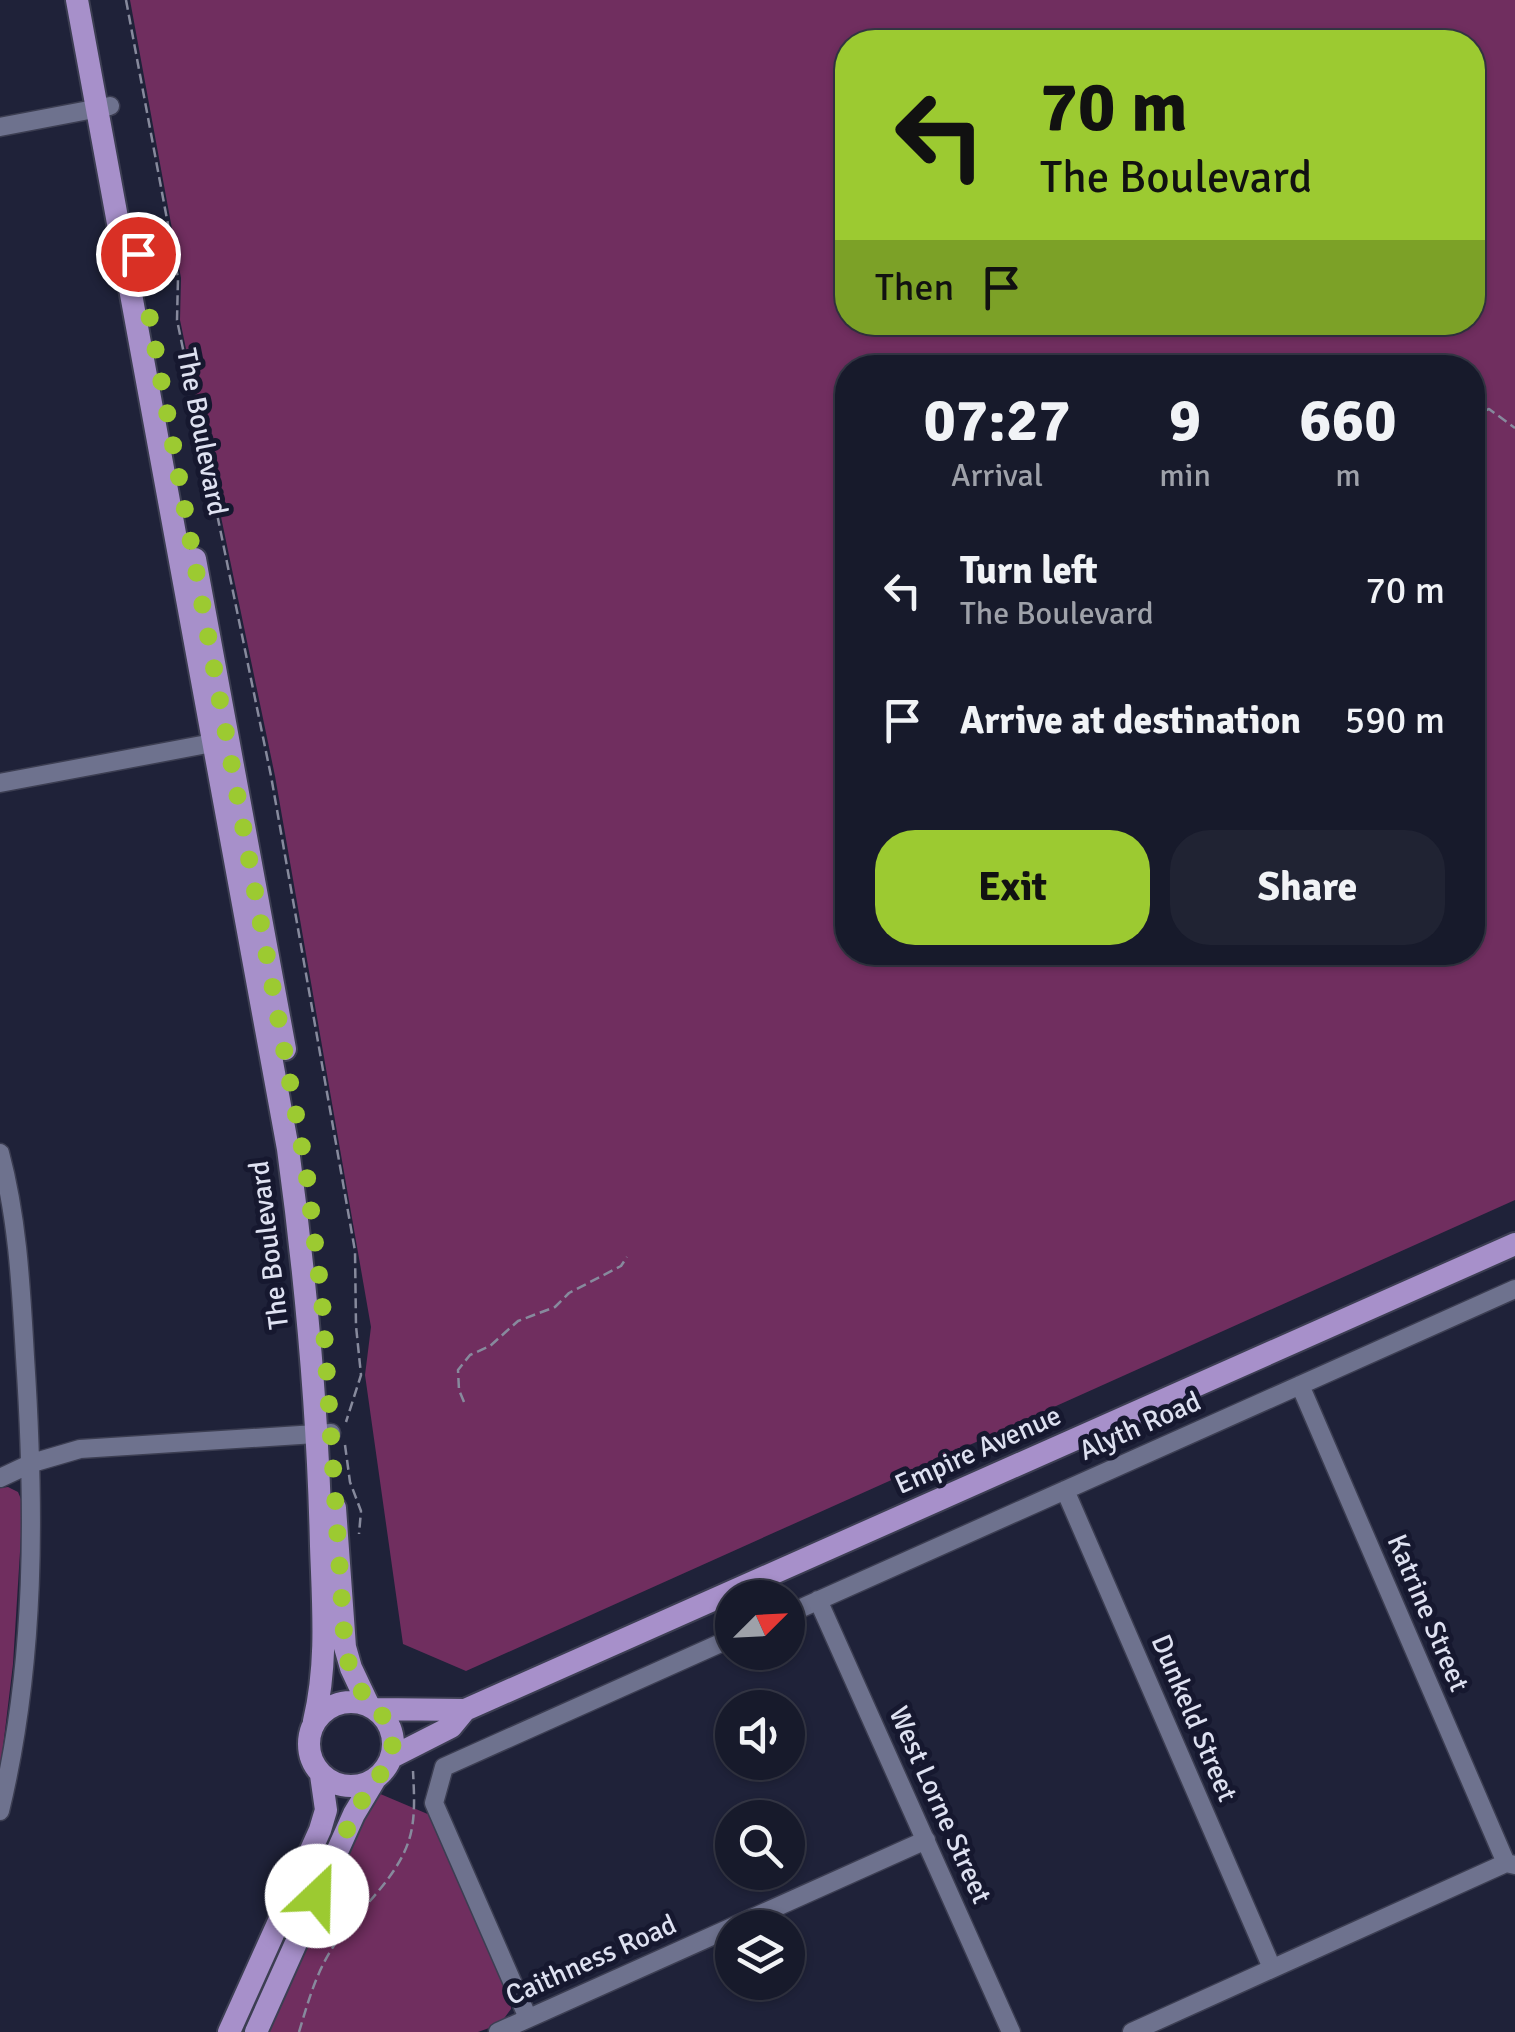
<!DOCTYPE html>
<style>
body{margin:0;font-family:Signika,sans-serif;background:#202333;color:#f1f3f6;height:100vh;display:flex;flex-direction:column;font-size:38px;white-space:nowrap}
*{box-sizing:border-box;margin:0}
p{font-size:32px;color:#9ea1a9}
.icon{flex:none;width:55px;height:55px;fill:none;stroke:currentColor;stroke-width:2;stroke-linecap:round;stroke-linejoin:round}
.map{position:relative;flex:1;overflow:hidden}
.side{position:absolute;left:835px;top:355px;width:650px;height:610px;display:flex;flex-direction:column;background:#171a2b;border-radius:40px;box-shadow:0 2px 8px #0004,0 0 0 2px #363847}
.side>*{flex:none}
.hud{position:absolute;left:835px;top:30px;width:650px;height:305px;border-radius:40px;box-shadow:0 2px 8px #0004,0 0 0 2px #363847;background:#9cca31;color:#111;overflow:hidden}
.needle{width:65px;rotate:66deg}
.buttons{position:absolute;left:715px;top:1580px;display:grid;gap:20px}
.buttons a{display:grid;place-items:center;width:90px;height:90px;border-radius:50%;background:#171a2b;box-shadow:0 2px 8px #0004,0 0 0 2px #363847;font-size:50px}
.pin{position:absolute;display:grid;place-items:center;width:85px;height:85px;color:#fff;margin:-42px;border:5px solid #fff;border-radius:50%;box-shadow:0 2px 10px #0007}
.me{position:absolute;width:110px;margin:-55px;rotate:24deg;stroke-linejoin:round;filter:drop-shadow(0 0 8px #0008)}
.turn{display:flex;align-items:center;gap:35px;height:210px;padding:0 40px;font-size:45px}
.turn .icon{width:130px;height:130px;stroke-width:2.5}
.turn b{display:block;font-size:70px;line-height:85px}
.then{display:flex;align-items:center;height:95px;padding:0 40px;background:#0003;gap:20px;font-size:38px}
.eta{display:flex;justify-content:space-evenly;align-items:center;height:170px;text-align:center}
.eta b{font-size:60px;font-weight:700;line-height:70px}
.button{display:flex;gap:20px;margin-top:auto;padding:20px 40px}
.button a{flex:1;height:115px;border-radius:40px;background:#9cca31;color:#111;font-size:40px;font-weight:700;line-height:115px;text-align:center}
.button a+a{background:#202333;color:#f1f3f6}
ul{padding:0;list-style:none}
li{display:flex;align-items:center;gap:30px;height:130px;padding:0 40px}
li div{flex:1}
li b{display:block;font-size:38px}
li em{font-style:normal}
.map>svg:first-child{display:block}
.green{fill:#702e5f;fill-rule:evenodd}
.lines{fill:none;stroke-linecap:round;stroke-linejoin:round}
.minor-casing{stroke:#3c3e52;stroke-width:21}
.major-casing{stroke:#3c3e52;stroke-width:26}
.path{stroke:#878a9d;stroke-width:2.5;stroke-dasharray:10 5;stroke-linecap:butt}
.minor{stroke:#6e728e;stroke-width:18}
.major{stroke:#a790ca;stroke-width:22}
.route{stroke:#9cca31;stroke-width:18;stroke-dasharray:0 32.4}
.labels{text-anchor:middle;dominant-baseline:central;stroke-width:10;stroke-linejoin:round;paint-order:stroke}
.street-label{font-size:28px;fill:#dee1f1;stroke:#16182f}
</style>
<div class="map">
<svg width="1515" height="2032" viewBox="0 0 1515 2032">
<rect width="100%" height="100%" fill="#1f2239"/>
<path class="green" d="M130 0H1515V1200L466 1671 403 1644 365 1375 371 1327 275 776 180 320 181 278ZM848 42H1472V322H848ZM848 368H1472V952H848Z
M8 1487 18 1492 23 1504 13 1664 0 1772V1488Z
M378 1793 430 1815 510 1994 511 2009 500 2024 478 2032H268L362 1820Z"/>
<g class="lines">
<defs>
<path id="minor" d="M0 127 110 106
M0 783 223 741
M0 1153C18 1220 21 1288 25 1357 35 1509 36 1662 0 1811
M1300 1385 1506 1863
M0 1478 32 1463 80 1449 331 1433
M1065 1490 1272 1968
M818 1600 1011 2032
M788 1614 1515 1289
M528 2018 434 1803 444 1767 732 1638
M498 2032 926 1840
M1132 2032 1506 1863 1515 1865"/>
<path id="major" d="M77 0 288 1149C306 1281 318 1413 321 1546 323 1605 328 1663 314 1721
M195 559 285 1049
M335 1508 345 1647 351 1668 368 1704
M309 1744a42 42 0 1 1 84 0a42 42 0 1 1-84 0Z
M376 1709 465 1710 1515 1244
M392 1757 451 1727 465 1710
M229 2032 320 1830 326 1810 321 1775
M256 2032 354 1814 375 1779"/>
</defs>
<use href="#minor" class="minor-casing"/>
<use href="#major" class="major-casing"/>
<path class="path" d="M126 0 178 278 177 320 271 776 355 1251 356 1326 361 1375 346 1422
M1472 416 1489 409 1515 428
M464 1402 459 1390 458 1370 470 1355 490 1346 518 1321 555 1307 569 1293 621 1266 627 1257
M345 1445 350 1482 361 1511 359 1534
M299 2032C308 2002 316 1973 333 1947 356 1911 396 1881 409 1840 416 1818 414 1793 413 1771"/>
<use href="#minor" class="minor"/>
<use href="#major" class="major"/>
</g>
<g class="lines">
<path class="route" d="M138 254 306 1169 322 1300 345 1648 350 1668 368 1704 384 1717 390 1727 393 1750 384 1771 375 1779 354 1814 317 1896"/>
</g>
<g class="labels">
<g class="street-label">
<text transform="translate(202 432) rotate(79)">The Boulevard</text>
<text transform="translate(269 1245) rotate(-97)">The Boulevard</text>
<text transform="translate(1140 1426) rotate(-24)">Alyth Road</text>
<text transform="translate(978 1450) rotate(-24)">Empire Avenue</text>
<text transform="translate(1428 1613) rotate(67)">Katrine Street</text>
<text transform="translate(1194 1718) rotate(67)">Dunkeld Street</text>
<text transform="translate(940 1805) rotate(66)">West Lorne Street</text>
<text transform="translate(591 1960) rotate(-24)">Caithness Road</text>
</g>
</g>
</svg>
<div class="buttons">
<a><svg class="needle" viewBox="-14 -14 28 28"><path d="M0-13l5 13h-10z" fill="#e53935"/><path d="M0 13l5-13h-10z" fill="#9ea1a9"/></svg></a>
<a><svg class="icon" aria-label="sound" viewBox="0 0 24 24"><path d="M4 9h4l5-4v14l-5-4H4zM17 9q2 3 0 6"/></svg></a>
<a><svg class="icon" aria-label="search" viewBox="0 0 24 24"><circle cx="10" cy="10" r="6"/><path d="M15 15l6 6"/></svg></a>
<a><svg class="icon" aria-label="layers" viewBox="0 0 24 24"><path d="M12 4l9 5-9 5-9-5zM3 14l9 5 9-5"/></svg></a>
</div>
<div class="pin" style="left:138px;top:254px;background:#d93025"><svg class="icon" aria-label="arrive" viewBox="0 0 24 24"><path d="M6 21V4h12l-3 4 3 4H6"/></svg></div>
<svg class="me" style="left:317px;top:1896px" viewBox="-20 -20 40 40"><circle r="19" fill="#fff"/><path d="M0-13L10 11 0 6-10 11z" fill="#9cca31"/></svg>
<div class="hud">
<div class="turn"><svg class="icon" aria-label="left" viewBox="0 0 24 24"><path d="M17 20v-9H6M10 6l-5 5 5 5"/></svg><div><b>70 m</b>The Boulevard</div></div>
<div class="then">Then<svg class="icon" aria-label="arrive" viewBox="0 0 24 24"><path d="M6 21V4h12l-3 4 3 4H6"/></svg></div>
</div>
<section class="side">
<div class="eta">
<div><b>07:27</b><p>Arrival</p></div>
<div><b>9</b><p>min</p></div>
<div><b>660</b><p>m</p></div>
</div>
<ul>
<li><svg class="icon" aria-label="left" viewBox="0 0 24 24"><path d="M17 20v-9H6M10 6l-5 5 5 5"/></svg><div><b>Turn left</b><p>The Boulevard</p></div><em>70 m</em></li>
<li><svg class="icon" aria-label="arrive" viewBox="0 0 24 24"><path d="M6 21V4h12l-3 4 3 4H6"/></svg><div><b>Arrive at destination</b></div><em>590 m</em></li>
</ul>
<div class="button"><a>Exit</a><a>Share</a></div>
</section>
</div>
